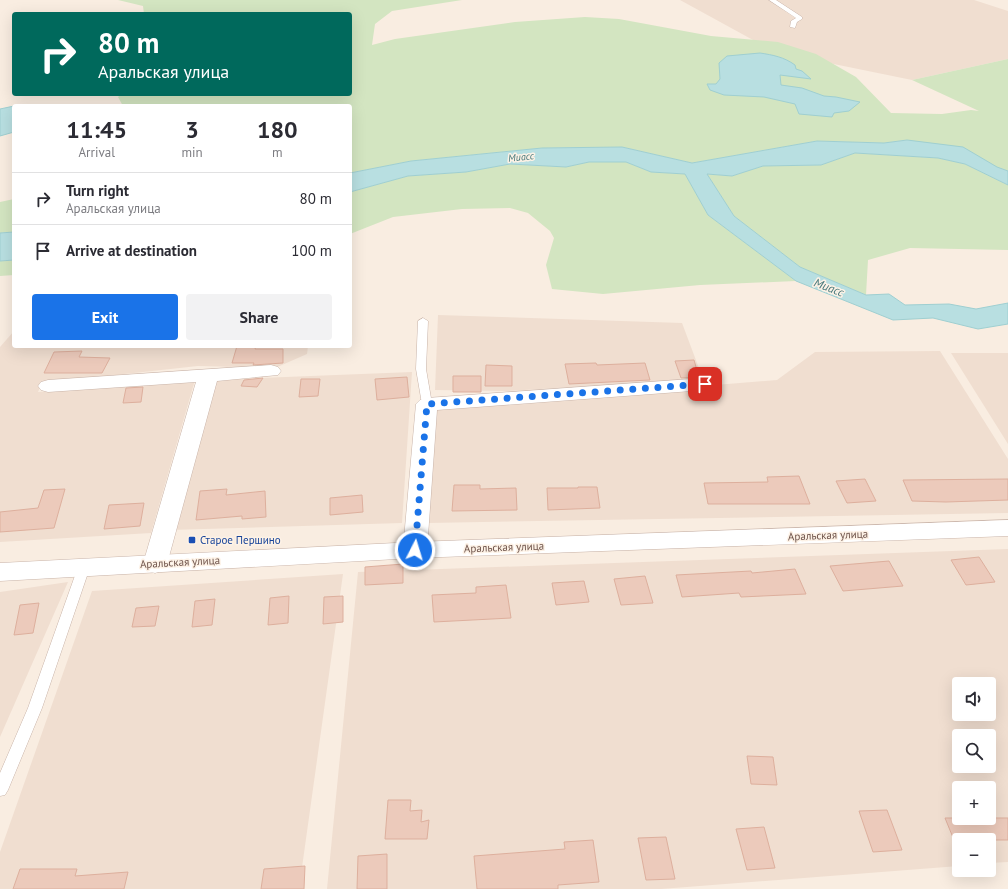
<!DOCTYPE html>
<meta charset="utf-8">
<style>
body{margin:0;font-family:"PT Sans",sans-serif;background:#f2f2f3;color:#2b2b33;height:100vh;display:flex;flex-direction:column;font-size:15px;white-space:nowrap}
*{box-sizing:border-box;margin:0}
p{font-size:13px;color:#7c7c81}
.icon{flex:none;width:22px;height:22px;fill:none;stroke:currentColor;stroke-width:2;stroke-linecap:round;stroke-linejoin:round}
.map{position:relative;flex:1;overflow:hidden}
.drawer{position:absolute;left:12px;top:104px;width:340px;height:244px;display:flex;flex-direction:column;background:#fff;border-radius:4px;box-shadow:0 4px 16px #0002}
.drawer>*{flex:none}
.banner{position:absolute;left:12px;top:12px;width:340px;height:84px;border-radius:4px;box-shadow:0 4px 16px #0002;background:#00695c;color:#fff;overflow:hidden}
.tools{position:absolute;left:952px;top:677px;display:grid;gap:8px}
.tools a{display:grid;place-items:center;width:44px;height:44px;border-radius:4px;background:#fff;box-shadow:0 4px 16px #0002;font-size:20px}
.pin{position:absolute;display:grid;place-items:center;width:34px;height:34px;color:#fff;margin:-17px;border-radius:8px;box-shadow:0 2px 6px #0006}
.me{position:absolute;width:44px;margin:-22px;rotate:5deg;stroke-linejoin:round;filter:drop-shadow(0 0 3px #0008)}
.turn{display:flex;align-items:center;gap:14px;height:84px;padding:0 20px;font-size:18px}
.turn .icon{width:52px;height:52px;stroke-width:2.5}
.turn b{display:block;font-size:28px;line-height:34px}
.eta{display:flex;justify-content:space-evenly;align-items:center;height:68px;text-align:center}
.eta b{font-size:24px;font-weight:700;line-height:28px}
.primary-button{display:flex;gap:8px;margin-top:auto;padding:8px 20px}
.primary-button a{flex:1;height:46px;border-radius:4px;background:#1a73e8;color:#fff;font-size:16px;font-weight:700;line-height:46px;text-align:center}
.primary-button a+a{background:#f2f2f3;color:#2b2b33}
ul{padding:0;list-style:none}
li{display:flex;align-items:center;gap:12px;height:52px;padding:0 20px;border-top:1px solid #e1e1e2}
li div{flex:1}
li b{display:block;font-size:15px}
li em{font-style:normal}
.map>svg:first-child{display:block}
.residential{fill:#f0ded0;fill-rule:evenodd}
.green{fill:#d3e5c1}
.water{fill:#b8dfe1;stroke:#9fcfd1}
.building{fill:#eccabb;stroke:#ddaf9d}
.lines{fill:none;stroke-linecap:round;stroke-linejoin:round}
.service-casing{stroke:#c9b4a9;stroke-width:1}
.minor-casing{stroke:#c9b4a9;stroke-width:1}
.tertiary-casing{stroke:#c9b4a9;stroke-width:1}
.service{fill:#fff;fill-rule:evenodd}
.minor{fill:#fff;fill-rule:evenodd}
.tertiary{fill:#fff;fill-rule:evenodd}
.route{stroke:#1a73e8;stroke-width:7;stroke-dasharray:0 12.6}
.transit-dot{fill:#1a4fb4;stroke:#fdf2e6;stroke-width:1.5}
.labels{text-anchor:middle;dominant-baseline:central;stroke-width:3;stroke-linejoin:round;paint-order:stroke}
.far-water-label{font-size:10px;font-style:italic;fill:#437679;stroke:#fdf2e6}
.street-label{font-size:11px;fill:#6e534a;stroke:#fdf2e6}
.transit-label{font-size:11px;fill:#164399;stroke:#fdf2e6;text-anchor:start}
.water-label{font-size:12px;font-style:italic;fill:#437679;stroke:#fdf2e6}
</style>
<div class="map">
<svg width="1008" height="889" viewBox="0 0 1008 889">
<rect width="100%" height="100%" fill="#f9ede1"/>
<path class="residential" d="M680 0H974L1008 11V59L912 80 775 52Z
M438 315 682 323 703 379 506 391 435 390Z
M14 331V346H308L307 354 275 368 198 366 42 383 38 392 195 380 151 533 0 542V347Z
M940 351 1008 459V513L428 523 433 408 777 380 815 352Z
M951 353H1008V444Z
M412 372 402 523 170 530 213 380Z
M1008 549V862L989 863V840H959V866L661 889H327L358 572ZM959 684H989V714H959ZM959 736H989V766H959ZM959 788H989V818H959Z
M343 574 299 889H0V852L92 591Z
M68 582 0 737V592Z"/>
<path class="green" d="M118 0H462L392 11 375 24 372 45 395 39 515 22 585 17 619 19 711 36 778 42 816 54 856 77 891 113 942 114 971 110 979 111 912 80 1008 59V171L907 140 884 143 817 141 692 163 622 147 542 148 411 161 350 173V106H123L118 97 121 94H350V14H144L143 6Z
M855 153 938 158 965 164 1008 185V250L910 248 868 260 866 295 800 267 734 216 707 174 732 176 763 166 821 165Z
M589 162H626L651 172 685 174 708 215 796 281 700 285 603 294 552 289 546 265 554 238 550 231 528 213 510 208 462 209 393 217 350 234V192L408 176 466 172 510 164 566 167Z
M14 199V232L0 233V202Z
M14 260V275L0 276V261Z"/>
<path class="water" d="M760 53C773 55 784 57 795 65L796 69 802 71 811 79 780 75 781 85 802 88 824 96 836 97 860 102 849 111 834 113 832 117 799 114 795 104 764 97 724 95 710 90 707 84H716L720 79 719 63 727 56Z
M14 106V132L0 136V109Z
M907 140 963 147 997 167 1008 171V185L965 164 938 158 855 153 821 165 763 166 732 176 707 174 734 216 800 267 866 295 889 294 905 305 949 304 976 309 1008 303V324L978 329 933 318 893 320 796 281 708 215 685 174 651 172 626 162H589L566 167 510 164 466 172 408 176 350 192V173L411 161 542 148 622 147 692 163 817 141 884 143Z
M14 232V260L0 261V233Z"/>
<path class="building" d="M237 346H256L255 349H283V363L253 365 254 363H232Z
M82 351 79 357 110 358 102 373H44L54 352Z
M694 360 699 377 681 378 675 361Z
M596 363 597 365 645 363 650 380 569 384 565 364Z
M486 365 512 366V386H485Z
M453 376H481V392H453Z
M407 377 409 397 377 400 375 379Z
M263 378 257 387 241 386 244 380Z
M301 379H320L318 396 299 397Z
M143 387 141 402 123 403 126 388Z
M799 476 810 504H708L704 483 768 482 767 477Z
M865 479 876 501 847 503 836 481Z
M1008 479V500L946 502 912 501 903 480Z
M454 485H480V489L516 488 517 510 452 511Z
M578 487H597L600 508 548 510 547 488H578Z
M65 489 54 528 0 532V512L38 508 44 490Z
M227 489 226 495 265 491 266 517 242 519V516L196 520 200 491Z
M362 495 363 512 330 515V498Z
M144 503 140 526 104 529 109 505Z
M979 557 995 582 966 585 951 560Z
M889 561 903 586 843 591 830 566Z
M403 564V583L365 585V567Z
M795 569 806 594 741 597 739 593 682 597 676 575 751 571 752 573Z
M645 576 653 603 621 605 614 579Z
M584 581 589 602 556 605 552 583Z
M506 585 511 618 434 622 432 595 476 593V587Z
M289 596 288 623 268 625 270 598Z
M343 596V622L323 624 324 597Z
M215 599 212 625 192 627 195 601Z
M39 603 33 633 14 635 20 605Z
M159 606 155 626 132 627 136 608Z
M747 756 773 757 777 785 751 784Z
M388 800H411L410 811 422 810 421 822 429 820 427 839H385Z
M887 810 902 850 873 852 859 811Z
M945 818H1008V840H954Z
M764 827 775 868 747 870 736 829Z
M666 837 675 879 646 880 638 838Z
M593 840 599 882 558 885V889H477L474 856 565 849 564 842Z
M387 854V889H357L358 856Z
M305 866 304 889H261L264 869Z
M20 869H77L75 876 128 872 124 889H13Z"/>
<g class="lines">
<defs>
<path id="service" d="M769 0H776L802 17V19L797 22 795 28 790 27 791 21 796 18Z
M423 318 428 321 426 369 432 404 427 407 422 404 416 369 418 321Z
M84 563 88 564 90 567 42 708 8 790 5 795 0 796V773L28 708 78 567 80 564Z"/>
<path id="minor" d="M271 365 278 367 281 371 278 375 217 381 167 564 164 570 155 573 146 570 143 564 196 382 48 392 41 390 38 386 41 382 48 380Z
M705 378 712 380 715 384 712 388 705 390 437 410 427 550 424 556 415 558 406 556 403 550 416 404 420 400 427 398Z"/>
<path id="tertiary" d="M1008 520V536L415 558 0 581V563L415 542Z"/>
</defs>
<use href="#service" class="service-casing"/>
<use href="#minor" class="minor-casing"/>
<use href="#tertiary" class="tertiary-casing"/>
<use href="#service" class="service"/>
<use href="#minor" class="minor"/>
<use href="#tertiary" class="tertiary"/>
</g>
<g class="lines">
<path class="route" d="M415 550 427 404 705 384"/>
</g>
<rect class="transit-dot" x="188" y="536" width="8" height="8" rx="2"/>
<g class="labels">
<g class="far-water-label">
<text transform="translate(521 157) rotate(-6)">Миасс</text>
</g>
<g class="street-label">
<text transform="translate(828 535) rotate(-2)">Аральская улица</text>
<text transform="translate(504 547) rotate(-2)">Аральская улица</text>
<text transform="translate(180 562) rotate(-3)">Аральская улица</text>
</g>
<g class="transit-label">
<text x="200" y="540">Старое Першино</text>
</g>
<g class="water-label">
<text transform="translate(829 287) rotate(21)">Миасс</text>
</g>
</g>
</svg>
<div class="tools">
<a><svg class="icon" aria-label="sound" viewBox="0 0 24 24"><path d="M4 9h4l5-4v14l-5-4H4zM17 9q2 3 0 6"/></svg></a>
<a><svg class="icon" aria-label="search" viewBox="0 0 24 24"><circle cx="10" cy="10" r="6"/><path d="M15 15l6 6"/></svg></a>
<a>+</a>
<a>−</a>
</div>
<div class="pin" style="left:705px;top:384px;background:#d93025"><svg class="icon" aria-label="arrive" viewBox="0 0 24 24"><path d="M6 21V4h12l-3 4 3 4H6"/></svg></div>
<svg class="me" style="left:415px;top:550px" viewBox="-20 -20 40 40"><circle r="17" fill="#1a73e8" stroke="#fff" stroke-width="3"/><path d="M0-11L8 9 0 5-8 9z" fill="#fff"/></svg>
<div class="banner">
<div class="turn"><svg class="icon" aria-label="right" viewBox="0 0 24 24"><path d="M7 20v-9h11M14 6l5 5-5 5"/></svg><div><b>80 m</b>Аральская улица</div></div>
</div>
<section class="drawer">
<div class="eta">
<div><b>11:45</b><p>Arrival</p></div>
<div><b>3</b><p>min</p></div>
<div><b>180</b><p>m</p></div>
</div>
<ul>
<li><svg class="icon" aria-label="right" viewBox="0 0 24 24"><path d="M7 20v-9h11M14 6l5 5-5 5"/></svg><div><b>Turn right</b><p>Аральская улица</p></div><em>80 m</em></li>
<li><svg class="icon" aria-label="arrive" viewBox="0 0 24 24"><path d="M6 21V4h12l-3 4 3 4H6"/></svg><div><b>Arrive at destination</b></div><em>100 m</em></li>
</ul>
<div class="primary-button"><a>Exit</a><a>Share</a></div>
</section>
</div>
